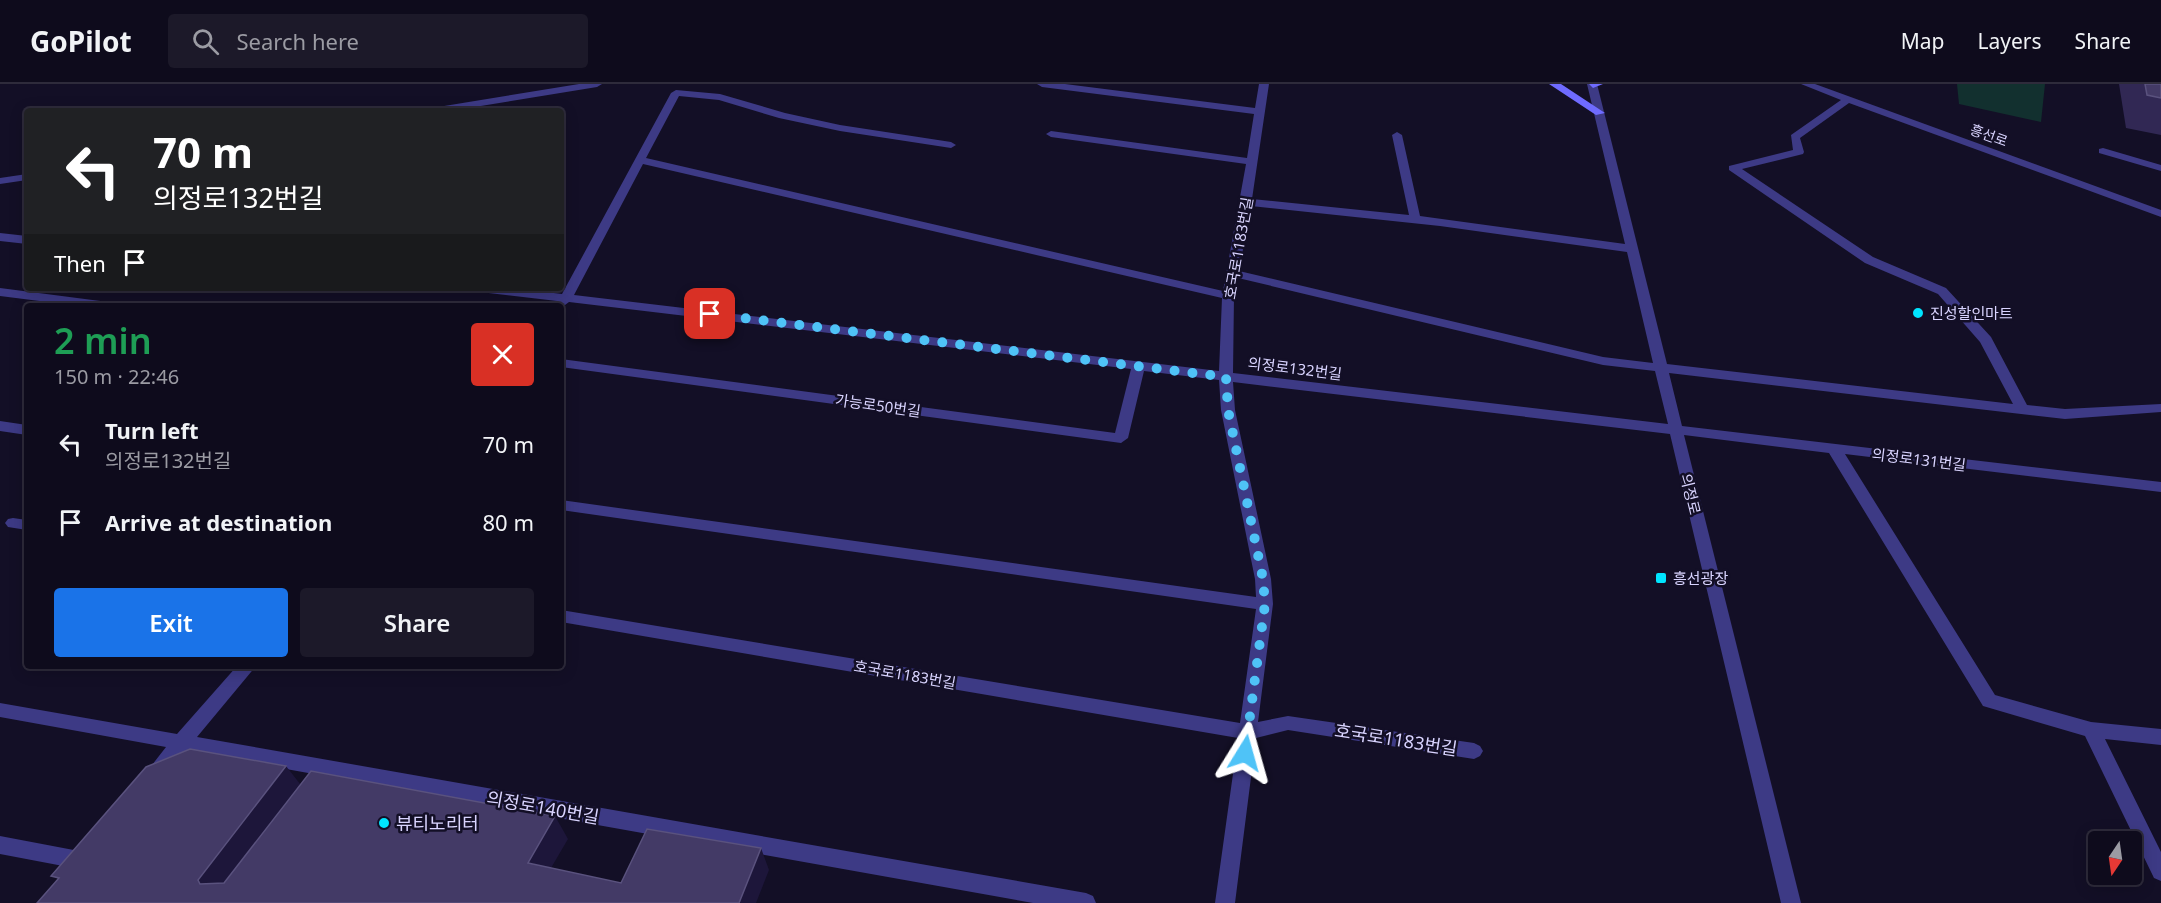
<!DOCTYPE html>
<meta charset="utf-8">
<style>
body{margin:0;font-family:"Noto Sans","Noto Sans KR",sans-serif;background:#1c1929;color:#f1f3f6;height:100vh;display:flex;flex-direction:column;font-size:22px;white-space:nowrap}
*{box-sizing:border-box;margin:0}
p{font-size:20px;color:#9b9ba3}
.icon{flex:none;width:33px;height:33px;fill:none;stroke:currentColor;stroke-width:2;stroke-linecap:round;stroke-linejoin:round}
.map{position:relative;flex:1;overflow:hidden}
.side{position:absolute;left:24px;top:219px;width:540px;height:366px;display:flex;flex-direction:column;background:#0e0b1c;border-radius:6px;box-shadow:0 3px 15px #0003,0 0 0 2px #2e2b3b}
.side>*{flex:none}
.hud{position:absolute;left:24px;top:24px;width:540px;height:183px;border-radius:6px;box-shadow:0 3px 15px #0003,0 0 0 2px #2e2b3b;background:#202124;color:#fff;overflow:hidden}
.needle{width:39px;rotate:193deg}
.tools{position:absolute;left:2088px;top:747px;display:grid;gap:12px}
.tools a{display:grid;place-items:center;width:54px;height:54px;border-radius:6px;background:#0e0b1c;box-shadow:0 3px 15px #0003,0 0 0 2px #2e2b3b;font-size:30px}
.pin{position:absolute;display:grid;place-items:center;width:51px;height:51px;color:#fff;margin:-26px;border-radius:12px;box-shadow:0 3px 9px #0006}
.me{position:absolute;width:66px;margin:-33px;rotate:8deg;stroke-linejoin:round;filter:drop-shadow(0 0 4px #0008)}
.turn{display:flex;align-items:center;gap:21px;height:126px;padding:0 30px;font-size:27px}
.turn .icon{width:78px;height:78px;stroke-width:2.5}
.turn b{display:block;font-size:42px;line-height:51px}
.then{display:flex;align-items:center;height:57px;padding:0 30px;background:#0003;gap:12px;font-size:22px}
.round{display:grid;place-items:center;flex:none;width:63px;height:63px;border-radius:6px;background:#1c1929}
.headline{display:flex;align-items:center;justify-content:space-between;height:102px;padding:0 30px}
h1{font-size:36px;font-weight:600;line-height:45px;color:#1e9e55}
.button{display:flex;gap:12px;margin-top:auto;padding:12px 30px}
.button a{flex:1;height:69px;border-radius:6px;background:#1a73e8;color:#fff;font-size:24px;font-weight:600;line-height:69px;text-align:center}
.button a+a{background:#1c1929;color:#f1f3f6}
ul{padding:0;list-style:none}
li{display:flex;align-items:center;gap:18px;height:78px;padding:0 30px}
li div{flex:1}
li b{display:block;font-size:22px}
li em{font-style:normal}
header{display:flex;align-items:center;gap:36px;box-sizing:border-box;height:84px;padding:0 30px;background:#0e0b1c;border-bottom:2px solid #2e2b3b}
header strong{font-size:28px}
nav{display:flex;gap:33px;margin-inline-start:auto;font-size:21px}
.search{width:420px;height:54px;background:#1c1929;display:flex;align-items:center;gap:15px;box-sizing:border-box;padding:0 21px;border-radius:6px;color:#9b9ba3;font-size:22px}
.map>svg:first-child{display:block}
.green{fill:#12302f}
.lines{fill:none;stroke-linecap:round;stroke-linejoin:round}
.lane{fill:#3d3a85;fill-rule:evenodd}
.street{fill:#3d3a85;fill-rule:evenodd}
.secondary{fill:#6f6bff;fill-rule:evenodd}
.wall{fill:#312854}
.shaded-wall{fill:#1d163a}
.building{fill:#433a66;stroke:#5a527e;stroke-width:1.5}
.route{stroke:#4fc3f7;stroke-width:10;stroke-dasharray:0 18}
.poi-dot{fill:#00e5ff;stroke:#130f26;stroke-width:2}
.labels{text-anchor:middle;dominant-baseline:central;stroke-width:5;stroke-linejoin:round;paint-order:stroke}
.far-street-label{font-size:14px;fill:#d9d4ff;stroke:#130f26}
.street-label{font-size:15px;fill:#d9d4ff;stroke:#130f26}
.poi-label{font-size:15px;fill:#d9d4ff;stroke:#130f26;text-anchor:start}
.near-street-label{font-size:18px;fill:#d9d4ff;stroke:#130f26}
.near-poi-label{font-size:18px;fill:#d9d4ff;stroke:#130f26;text-anchor:start}
</style>
<header>
<strong>GoPilot</strong>
<div class="search"><svg class="icon" aria-label="search" viewBox="0 0 24 24"><circle cx="10" cy="10" r="6"/><path d="M15 15l6 6"/></svg>Search here</div>
<nav><a>Map</a><a>Layers</a><a>Share</a></nav>
</header>
<div class="map">
<svg width="2161" height="819" viewBox="0 0 2161 819">
<rect width="100%" height="100%" fill="#130f26"/>
<path class="green" d="M1957 0H2045L2041 38 1959 20Z"/>
<g class="lines">
<path class="lane" d="M2103 64 2161 81V87L2099 69V65Z"/>
<path class="street" d="M579 0H602L597 3 450 27H427L432 24Z
M1037 0H1065L1255 24 1259 0H1269L1252 115 1409 131 1392 51 1397 48 1402 51 1420 132 1625 160 1587 0H1597L1667 280 2013 320 1980 258 1938 210 1865 179 1729 86V82L1793 66 1791 51 1841 16 1801 0H1815L2161 126V133L1849 19 1800 54 1804 68 1803 70 1742 85 1873 173 1946 204 1991 253 2027 321 2065 325 2161 320V328L2065 335 1669 289 1682 342 2161 398V408L1845 370 1995 611 2091 638 2161 645V661L2105 655 2161 768V797L2154 794 2085 652 1983 622 1829 369 1684 351 1801 819H1781L1670 350 1233 298 1235 326 1271 495 1273 520 1258 638 1288 632 1474 659 1480 662 1483 667 1480 672 1474 675 1288 646 1256 654 1235 819H1215L1238 654 561 538V526L1240 639 1256 525 561 426V416L1256 513 1255 495 1221 326 1219 296 1144 287 1128 354 1121 359 561 283V275L1115 349 1131 285 569 218 561 224 555 220 557 217 480 208 474 204H512L562 210 671 9 676 6 720 10 785 29 840 41 951 58 956 61 951 64 840 47 779 34 719 16 679 12 646 74 1223 207 1246 80 1051 53 1046 50 1051 47 1247 74 1254 30 1042 3ZM643 80 1222 214 1219 287 574 211ZM1251 122 1440 142 1627 168 1653 279 1603 273 1239 187ZM1238 194 1603 281 1655 287 1668 340 1233 289 1234 212Z
M27 90V96L0 100V94Z
M0 149 27 152V160L0 157Z
M0 204 108 218 114 222H79L0 212Z
M0 337 27 341V351L0 347Z
M13 434 27 436V446L8 443 5 439 8 435Z
M237 582H256L197 653 1086 809 1093 812 1096 819H1033L185 667C176 678 163 701 147 696L145 690 166 663 0 633V619L177 650Z
M0 752 79 767 86 770 89 776 86 782 79 785 0 770Z"/>
<path class="secondary" d="M1549 0H1561L1605 29 1596 31Z
M1589 0H1603L1593 4Z"/>
</g>
<path class="wall" d="M2119 0H2161V51L2126 44Z"/>
<path class="shaded-wall" d="M286 682 304 705 221 819 200 800 198 796Z
M555 732 568 755 541 801 528 779Z
M761 764 769 786 756 819H739Z"/>
<path class="building" d="M2145 0H2161V14L2147 11Z
M190 665 286 682 198 796 200 800 224 799 311 687 555 732 528 779 621 799 647 745 761 764 739 819H37L59 794 51 792 146 683Z"/>
<g class="lines">
<path class="route" d="M710 230 1226 293 1228 326 1263 495 1265 520 1245 669"/>
</g>
<g class="poi-dot">
<circle cx="1918" cy="229" r="6"/>
<rect x="1655" y="488" width="12" height="12" rx="3"/>
<circle cx="384" cy="739" r="6"/>
</g>
<g class="labels">
<g class="far-street-label">
<text transform="translate(1989 51) rotate(20)">흥선로</text>
</g>
<g class="street-label">
<text transform="translate(1238 164) rotate(-80)">호국로1183번길</text>
<text transform="translate(1295 284) rotate(7)">의정로132번길</text>
<text transform="translate(878 321) rotate(8)">가능로50번길</text>
<text transform="translate(1919 375) rotate(7)">의정로131번길</text>
<text transform="translate(1691 410) rotate(76)">의정로</text>
<text transform="translate(905 590) rotate(10)">호국로1183번길</text>
</g>
<g class="poi-label">
<text x="1930" y="229">진성할인마트</text>
<text x="1673" y="494">흥선광장</text>
</g>
<g class="near-street-label">
<text transform="translate(1396 655) rotate(9)">호국로1183번길</text>
<text transform="translate(543 723) rotate(10)">의정로140번길</text>
</g>
<g class="near-poi-label">
<text x="396" y="739">뷰티노리터</text>
</g>
</g>
</svg>
<div class="tools">
<a><svg class="needle" viewBox="-14 -14 28 28"><path d="M0-13l5 13h-10z" fill="#e53935"/><path d="M0 13l5-13h-10z" fill="#9b9ba3"/></svg></a>
</div>
<div class="pin" style="left:710px;top:230px;background:#d93025"><svg class="icon" aria-label="arrive" viewBox="0 0 24 24"><path d="M6 21V4h12l-3 4 3 4H6"/></svg></div>
<svg class="me" style="left:1245px;top:669px" viewBox="-20 -20 40 40"><path d="M0-17L14 15 0 8-14 15z" fill="#4fc3f7" stroke="#fff" stroke-width="4"/></svg>
<div class="hud">
<div class="turn"><svg class="icon" aria-label="left" viewBox="0 0 24 24"><path d="M17 20v-9H6M10 6l-5 5 5 5"/></svg><div><b>70 m</b>의정로132번길</div></div>
<div class="then">Then<svg class="icon" aria-label="arrive" viewBox="0 0 24 24"><path d="M6 21V4h12l-3 4 3 4H6"/></svg></div>
</div>
<section class="side">
<div class="headline"><div><h1>2 min</h1><p>150 m · 22:46</p></div><a class="round" style="background:#d93025;color:#fff"><svg class="icon" aria-label="close" viewBox="0 0 24 24"><path d="M6 6l12 12M18 6L6 18"/></svg></a></div>
<ul>
<li><svg class="icon" aria-label="left" viewBox="0 0 24 24"><path d="M17 20v-9H6M10 6l-5 5 5 5"/></svg><div><b>Turn left</b><p>의정로132번길</p></div><em>70 m</em></li>
<li><svg class="icon" aria-label="arrive" viewBox="0 0 24 24"><path d="M6 21V4h12l-3 4 3 4H6"/></svg><div><b>Arrive at destination</b></div><em>80 m</em></li>
</ul>
<div class="button"><a>Exit</a><a>Share</a></div>
</section>
</div>
